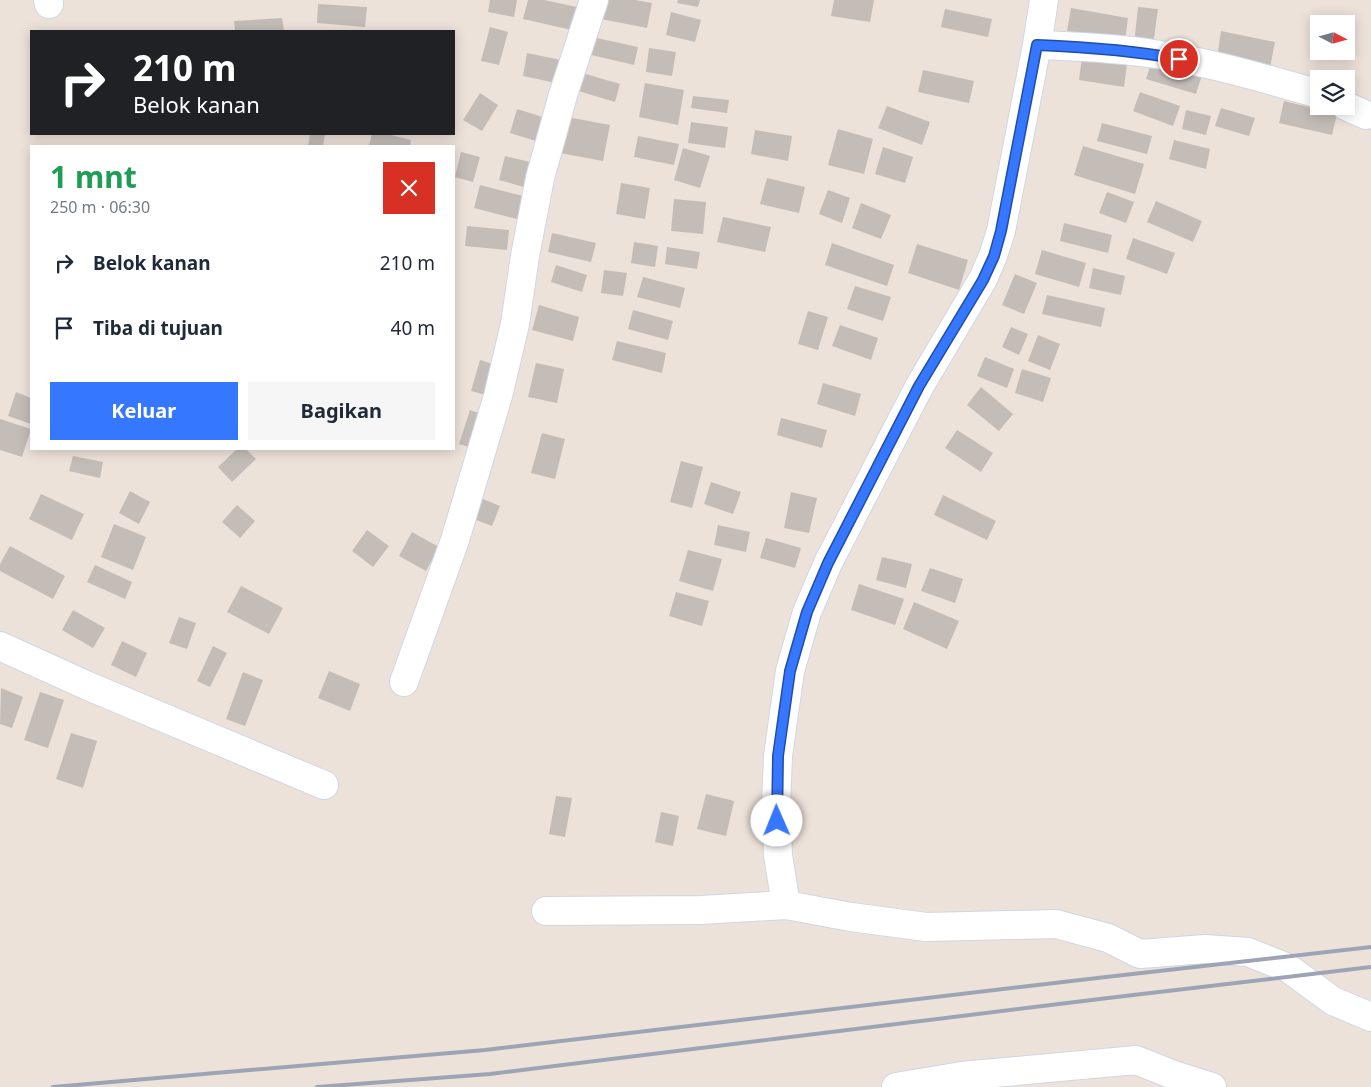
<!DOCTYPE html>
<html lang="id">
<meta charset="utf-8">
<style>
body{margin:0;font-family:"Noto Sans",sans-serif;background:#f6f6f7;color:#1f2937;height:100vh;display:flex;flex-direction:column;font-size:19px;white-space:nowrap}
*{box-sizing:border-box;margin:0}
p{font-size:16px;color:#747a83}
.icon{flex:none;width:28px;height:28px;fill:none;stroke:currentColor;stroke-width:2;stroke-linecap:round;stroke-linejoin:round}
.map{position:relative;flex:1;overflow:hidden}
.details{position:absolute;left:30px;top:145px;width:425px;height:305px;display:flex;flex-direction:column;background:#fff;border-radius:0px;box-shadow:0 2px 12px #0003}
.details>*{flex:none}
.banner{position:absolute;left:30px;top:30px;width:425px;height:105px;border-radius:0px;box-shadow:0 2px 12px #0003;background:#202124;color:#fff;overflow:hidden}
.needle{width:32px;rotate:96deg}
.fabs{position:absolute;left:1310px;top:15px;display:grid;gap:10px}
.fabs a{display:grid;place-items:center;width:45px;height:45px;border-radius:0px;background:#fff;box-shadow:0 2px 12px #0003;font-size:25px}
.pin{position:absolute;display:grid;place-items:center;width:42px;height:42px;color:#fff;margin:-21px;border:2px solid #fff;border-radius:50%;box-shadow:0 1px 5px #0007}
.me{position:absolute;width:55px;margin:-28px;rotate:359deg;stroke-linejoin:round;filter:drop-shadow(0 0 4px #0008)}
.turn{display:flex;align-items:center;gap:18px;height:105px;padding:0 20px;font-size:22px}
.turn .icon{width:65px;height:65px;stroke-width:2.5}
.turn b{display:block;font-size:35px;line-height:42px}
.round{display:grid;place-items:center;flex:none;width:52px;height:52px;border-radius:0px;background:#f6f6f7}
.overview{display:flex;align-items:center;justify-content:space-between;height:85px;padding:0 20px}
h1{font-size:30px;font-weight:700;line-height:38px;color:#1e9e55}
.cta{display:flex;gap:10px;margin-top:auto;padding:10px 20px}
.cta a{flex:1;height:58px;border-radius:0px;background:#3577ff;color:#fff;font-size:20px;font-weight:700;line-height:58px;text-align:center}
.cta a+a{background:#f6f6f7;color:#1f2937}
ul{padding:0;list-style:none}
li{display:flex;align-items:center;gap:15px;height:65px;padding:0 20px}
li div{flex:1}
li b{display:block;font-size:19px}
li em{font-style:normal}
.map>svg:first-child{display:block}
.building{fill:#c4bcb7}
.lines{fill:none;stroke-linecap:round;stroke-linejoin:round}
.minor-casing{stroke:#cfd6e4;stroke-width:30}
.minor{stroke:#fff;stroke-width:28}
.rail{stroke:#9da4b5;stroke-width:4}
.route-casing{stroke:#224da6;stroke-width:12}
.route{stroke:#3577ff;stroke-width:9}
</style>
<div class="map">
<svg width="1371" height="1087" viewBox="0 0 1371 1087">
<rect width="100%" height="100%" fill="#ede2da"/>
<path class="building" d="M490 0H517L514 17 488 12Z
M528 0H544L577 7 572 30 523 19Z
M605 0H635L652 3 647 28 601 19Z
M678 0H700L698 7 677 3Z
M834 0H874L870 22 831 16Z
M318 4 367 7 365 27 317 23Z
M1138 7 1158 9 1153 46 1134 44Z
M1071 8 1128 18 1125 40 1067 31Z
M945 9 992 19 988 37 941 27Z
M671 12 701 20 695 42 666 35Z
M282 18 284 31H235L234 21Z
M490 27 508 32 499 65 481 61Z
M1221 31 1275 42 1270 68 1217 58Z
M592 37 638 47 634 65 587 54Z
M649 48 676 52 672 76 646 72Z
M527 53 566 61 561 84 523 76Z
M1082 57 1127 64 1124 87 1079 80Z
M1153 57 1203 72 1196 94 1146 79Z
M923 70 974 81 969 103 918 92Z
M579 72 620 84 615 102 575 90Z
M645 83 684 90 678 125 639 117Z
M1140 92 1180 106 1173 126 1133 111Z
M480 93 498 105 482 131 463 120Z
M693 96 729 100 727 113 691 108Z
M1284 101 1337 114 1332 135 1279 123Z
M887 106 930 122 922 145 878 128Z
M1221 108 1255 118 1249 136 1215 126Z
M517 109 546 118 539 142 510 133Z
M1186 110 1211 116 1206 135 1182 129Z
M567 117 610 125 603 161 560 153Z
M691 122 728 127 725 148 688 143Z
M1102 123 1152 136 1147 154 1097 141Z
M838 129 873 139 864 174 828 165Z
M755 130 792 136 788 161 751 154Z
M310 134H325L323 146H308Z
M372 134H387L411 140 410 146H369Z
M638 136 679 144 674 165 634 157Z
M1174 140 1210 149 1206 169 1169 159Z
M1083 146 1144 164 1135 194 1074 175Z
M883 147 913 157 905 183 875 174Z
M683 148 710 156 700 188 674 180Z
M461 152 480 157 473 182 455 177Z
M505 156 530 162 524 187 499 180Z
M767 178 805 187 799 213 760 204Z
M621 183 650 188 645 219 616 214Z
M480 185 523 196 517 219 474 208Z
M828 190 850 198 842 223 819 214Z
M1107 192 1134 202 1126 223 1099 213Z
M674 199 706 202 703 234 671 231Z
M1156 201 1202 221 1193 242 1147 222Z
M861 203 891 215 881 239 852 228Z
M723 217 771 227 765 252 717 242Z
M1064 223 1112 235 1108 253 1060 241Z
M467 226 509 230 507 250 465 246Z
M552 233 596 243 591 262 548 252Z
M1133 238 1175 253 1167 274 1126 259Z
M634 242 658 246 655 267 631 263Z
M832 243 894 265 887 286 825 265Z
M917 244 968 260 959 290 908 273Z
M667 247 700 252 697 269 665 264Z
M1042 250 1086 263 1079 287 1035 274Z
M556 265 587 275 582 292 551 282Z
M1093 268 1125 276 1121 295 1089 288Z
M604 270 627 273 623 296 601 293Z
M1015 274 1037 283 1024 314 1002 305Z
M643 277 685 288 680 308 637 297Z
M855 286 891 297 883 321 847 309Z
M1047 295 1105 308 1101 327 1042 314Z
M539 305 579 317 573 341 532 330Z
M633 310 673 321 668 340 628 329Z
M808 311 828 317 818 350 798 344Z
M840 325 878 338 871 360 832 346Z
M1011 327 1028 334 1019 355 1002 347Z
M1038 335 1060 344 1050 370 1028 361Z
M617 341 666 353 662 373 612 360Z
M985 357 1014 369 1007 388 977 376Z
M480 360 499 366 490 396 471 391Z
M536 363 564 369 557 403 528 397Z
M1022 369 1051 378 1043 402 1015 393Z
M823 383 861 394 855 416 817 404Z
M981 387 1013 414 999 431 967 405Z
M16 392 31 398V424L8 416Z
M470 410 485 415 475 449 459 444Z
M781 418 827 430 822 448 777 435Z
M0 419 31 429 22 457 0 450Z
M957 430 993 453 981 472 945 448Z
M542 433 565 439 555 479 531 473Z
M237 449H246L256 459 232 482 218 467Z
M73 456 103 462 100 478 69 471Z
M681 461 703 467 692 508 670 502Z
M711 482 741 492 733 514 704 504Z
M130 491 150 502 139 524 119 513Z
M791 492 817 498 809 533 784 528Z
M41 494 84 514 72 540 29 519Z
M471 494 500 506 492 526 463 515Z
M943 495 996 521 987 540 934 515Z
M237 505 255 521 240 538 222 522Z
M114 524 146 537 133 570 101 557Z
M718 525 750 532 746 552 714 545Z
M367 530 389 546 373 567 352 551Z
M412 532 439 547 426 571 399 556Z
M766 538 801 548 795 568 760 558Z
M10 546 65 576 53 599 0 571V564Z
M688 550 722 559 713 591 679 581Z
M882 557 912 564 906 588 876 580Z
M95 565 132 582 125 599 87 582Z
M930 568 963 579 955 603 921 591Z
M859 584 904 599 895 625 851 610Z
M241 586 283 608 269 634 227 612Z
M676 592 709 601 702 626 669 616Z
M914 602 959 621 947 649 903 629Z
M73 610 105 628 93 648 62 630Z
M179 617 196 623 187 649 169 643Z
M122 641 147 653 136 677 111 665Z
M213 646 227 653 210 687 197 681Z
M329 671 360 684 350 711 318 698Z
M243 672 263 680 245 726 226 719Z
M1 688 23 697 12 728 0 724Z
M40 692 64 700 48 748 24 740Z
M71 733 97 741 83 788 56 779Z
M706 794 734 801 726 836 697 829Z
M556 796 572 798 565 837 549 834Z
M661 812 679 816 673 846 655 842Z"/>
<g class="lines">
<defs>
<path id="minor" d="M48 0 49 4
M1044 0 1037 45 1001 231 993 256 983 279 919 387 828 563 807 612 790 671 778 756 776 804 778 855 786 905 851 917 926 927 1056 924 1108 938 1140 954 1205 949 1248 952 1288 968 1333 1001 1371 1017
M1037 45C1074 46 1111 48 1148 53 1206 61 1263 78 1319 94
M1346 106 1366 115
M0 646 88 686 324 785
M404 682 455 540 498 396 515 324 525 256 540 178 563 95 594 0
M546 911 701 910 786 905
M896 1087 962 1076 1136 1060 1171 1074 1212 1087"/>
</defs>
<use href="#minor" class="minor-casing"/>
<use href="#minor" class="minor"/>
<path class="rail" d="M53 1087 485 1050 1106 977 1371 947
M317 1087 490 1074 1108 998 1371 967"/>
</g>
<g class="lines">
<defs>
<path id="route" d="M777 821 778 756 790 671 807 612 828 563 919 386 983 280 994 256 1001 231 1037 45C1085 47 1132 50 1179 59"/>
</defs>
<use href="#route" class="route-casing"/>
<use href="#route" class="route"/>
</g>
</svg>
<div class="fabs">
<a><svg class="needle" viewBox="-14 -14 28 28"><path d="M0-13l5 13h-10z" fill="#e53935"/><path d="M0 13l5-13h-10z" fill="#747a83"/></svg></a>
<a><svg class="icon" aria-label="layers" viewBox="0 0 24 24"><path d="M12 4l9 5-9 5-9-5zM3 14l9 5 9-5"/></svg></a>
</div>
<div class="pin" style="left:1179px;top:59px;background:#d93025"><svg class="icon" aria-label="arrive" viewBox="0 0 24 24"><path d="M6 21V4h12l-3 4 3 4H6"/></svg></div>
<svg class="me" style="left:777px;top:821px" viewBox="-20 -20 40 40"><circle r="19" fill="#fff"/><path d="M0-13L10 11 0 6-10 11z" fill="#3577ff"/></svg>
<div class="banner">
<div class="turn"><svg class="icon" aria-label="right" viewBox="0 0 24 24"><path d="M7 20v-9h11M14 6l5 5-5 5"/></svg><div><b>210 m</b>Belok kanan</div></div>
</div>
<section class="details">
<div class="overview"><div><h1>1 mnt</h1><p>250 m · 06:30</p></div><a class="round" style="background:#d93025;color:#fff"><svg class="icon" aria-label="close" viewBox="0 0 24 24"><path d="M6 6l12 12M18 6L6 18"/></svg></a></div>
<ul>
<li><svg class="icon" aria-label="right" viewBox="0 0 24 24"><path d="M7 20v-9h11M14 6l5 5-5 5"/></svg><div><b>Belok kanan</b></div><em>210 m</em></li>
<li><svg class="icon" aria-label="arrive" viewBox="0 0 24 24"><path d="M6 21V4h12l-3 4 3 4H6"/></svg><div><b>Tiba di tujuan</b></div><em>40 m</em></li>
</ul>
<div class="cta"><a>Keluar</a><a>Bagikan</a></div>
</section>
</div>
